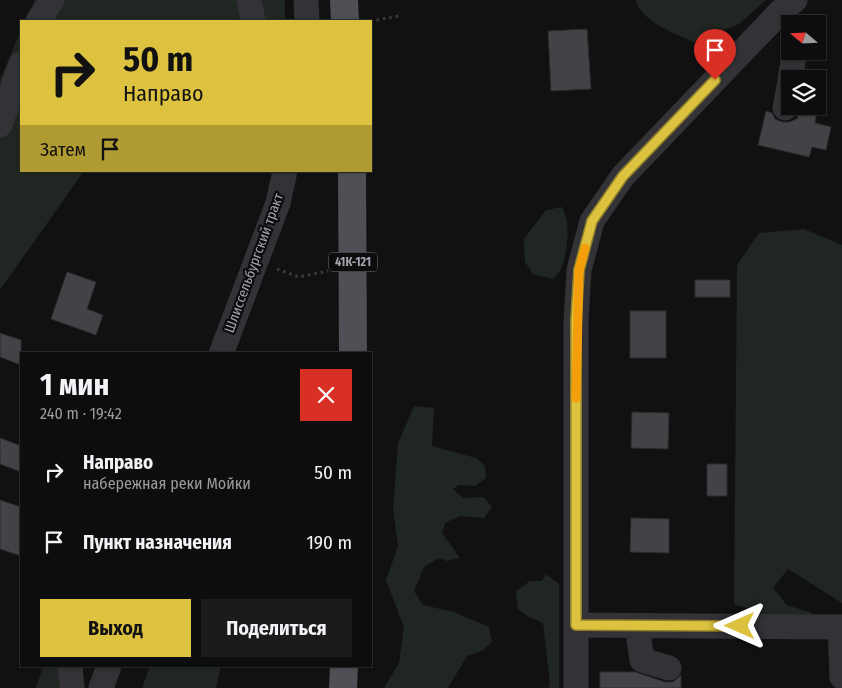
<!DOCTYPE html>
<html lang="ru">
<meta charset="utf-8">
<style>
body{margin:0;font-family:"Fira Sans Condensed",sans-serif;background:#1b1b1c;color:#f1f3f6;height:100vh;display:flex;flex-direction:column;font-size:19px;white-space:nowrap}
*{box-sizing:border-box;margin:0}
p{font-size:16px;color:#9a9c9e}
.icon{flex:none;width:28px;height:28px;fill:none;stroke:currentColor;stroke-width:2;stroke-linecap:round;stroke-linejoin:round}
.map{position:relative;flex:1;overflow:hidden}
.side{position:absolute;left:20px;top:352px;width:352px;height:315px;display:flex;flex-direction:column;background:#0d0d0e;border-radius:0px;box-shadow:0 1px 4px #0004,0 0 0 1px #2d2d2e}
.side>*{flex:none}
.banner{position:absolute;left:20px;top:20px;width:352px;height:152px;border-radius:0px;box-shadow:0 1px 4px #0004,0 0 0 1px #2d2d2e;background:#dcc23f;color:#111;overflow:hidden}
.needle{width:32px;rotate:289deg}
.fabs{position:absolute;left:781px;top:15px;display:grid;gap:10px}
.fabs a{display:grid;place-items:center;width:45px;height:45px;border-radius:0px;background:#0d0d0e;box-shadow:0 1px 4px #0004,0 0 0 1px #2d2d2e;font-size:25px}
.pin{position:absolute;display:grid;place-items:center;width:42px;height:42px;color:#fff;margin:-51px -21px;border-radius:50% 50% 50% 0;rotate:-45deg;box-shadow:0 0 5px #0007}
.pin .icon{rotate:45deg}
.me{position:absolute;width:55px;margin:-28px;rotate:270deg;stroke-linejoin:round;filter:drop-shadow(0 0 4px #0008)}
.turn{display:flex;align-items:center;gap:18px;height:105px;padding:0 20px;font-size:22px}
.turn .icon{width:65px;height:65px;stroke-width:2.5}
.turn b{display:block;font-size:35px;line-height:42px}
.then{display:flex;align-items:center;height:48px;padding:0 20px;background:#0003;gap:10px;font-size:19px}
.round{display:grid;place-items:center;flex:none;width:52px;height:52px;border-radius:0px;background:#1b1b1c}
.headline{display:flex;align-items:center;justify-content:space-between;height:85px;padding:0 20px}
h1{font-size:30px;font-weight:700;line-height:38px}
.cta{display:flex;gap:10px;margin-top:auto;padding:10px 20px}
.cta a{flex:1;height:58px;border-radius:0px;background:#dcc23f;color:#111;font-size:20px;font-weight:700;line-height:58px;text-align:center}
.cta a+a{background:#1b1b1c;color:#f1f3f6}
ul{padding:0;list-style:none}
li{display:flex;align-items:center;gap:15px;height:70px;padding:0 20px}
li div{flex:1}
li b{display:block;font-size:19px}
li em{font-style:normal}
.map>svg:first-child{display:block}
.green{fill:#202621}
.building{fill:#434347;stroke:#2c2b2e}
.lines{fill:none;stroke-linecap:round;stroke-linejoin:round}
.path{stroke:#3a3b3f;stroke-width:3;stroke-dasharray:2.5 4;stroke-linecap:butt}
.minor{stroke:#323237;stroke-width:25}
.major{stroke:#4f4f55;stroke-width:28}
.route-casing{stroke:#8f7e29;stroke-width:12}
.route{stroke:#dcc23f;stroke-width:9}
.slow{stroke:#f59e0b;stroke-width:9}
.labels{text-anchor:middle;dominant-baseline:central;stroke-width:4.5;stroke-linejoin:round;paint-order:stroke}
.shield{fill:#0c0c0d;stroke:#767780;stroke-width:1}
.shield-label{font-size:12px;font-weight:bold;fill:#a4a5b1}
.street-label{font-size:14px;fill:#a4a5b1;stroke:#0c0c0d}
</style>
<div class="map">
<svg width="842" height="688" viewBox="0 0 842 688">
<rect width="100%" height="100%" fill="#111112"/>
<path class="green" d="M35 0H285V21H25Z
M636 0H766L739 24 694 42C677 35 639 20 636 0Z
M21 30V171H84L0 290V80Z
M562 207C564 212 567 217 567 222 569 238 566 270 553 279L533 274 525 262 524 249V239L546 210Z
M804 229 842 245V603L788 569 773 588 787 605 812 613 808 620 766 616 734 604 737 265 759 233Z
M414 406 434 408 432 446 476 458 485 466 486 478 475 486 459 485 453 489 463 498 483 497 492 507 484 518 460 516 445 523 442 533 460 558 447 561 439 558 424 567 414 591 423 605 454 612 489 627 492 642 482 651 467 656 448 688H384L399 663 404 627 386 580 398 546 393 509 398 443Z
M546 574 559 584V688H548L550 684 543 623 529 617 518 609 516 591 530 581H542Z
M43 666H60L59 688H36Z
M150 666H221L216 688H142Z"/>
<path class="building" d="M587 29 591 89 551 91 548 31Z
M800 107 817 111 815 123 831 127 826 150 812 147 809 157 758 145 766 111 772 113 775 119 782 122H789L797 119Z
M67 272 96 282 87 309 103 315 96 335 51 319Z
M695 280H730V297H695Z
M630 311H666V358H630Z
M0 333 21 340V365L0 357Z
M632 412 669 413 668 449 631 448Z
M0 438 21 446V472L0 464Z
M707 464H727V496H707Z
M0 500 21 507V556L0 549Z
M631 518 669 519V553L630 552Z
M600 672H635L665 682H673L681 675V688H600Z"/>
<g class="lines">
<path class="path" d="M370 21 400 16
M277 269 299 277 328 271"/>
<path class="minor" d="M249 0 253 21
M306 0 307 21
M38 21 52 0
M790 79 795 51
M785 108 790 81
M0 125 21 64
M221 354 278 203 285 171
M576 625 842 627
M640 626 639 639 642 660 669 668
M840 627 842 677
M70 666 72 688
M101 688 109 666
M576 688V321L579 270 592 221 623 176 781 11 795 0"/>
<path class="major" d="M344 0 345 21
M352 171 353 354
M343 688 344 666"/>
</g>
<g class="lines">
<defs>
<path id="route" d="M715 80 623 176 592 221 579 270 576 320V625L740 626"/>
</defs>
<use href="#route" class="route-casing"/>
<use href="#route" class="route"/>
<path class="slow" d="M576 398 579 270 585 248"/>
</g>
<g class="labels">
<rect class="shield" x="329" y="252.5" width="48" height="19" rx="4"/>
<g class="shield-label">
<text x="353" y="262">41К-121</text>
</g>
<g class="street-label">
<text transform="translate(254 263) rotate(-70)">Шлиссельбургский тракт</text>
</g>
</g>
</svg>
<div class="fabs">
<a><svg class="needle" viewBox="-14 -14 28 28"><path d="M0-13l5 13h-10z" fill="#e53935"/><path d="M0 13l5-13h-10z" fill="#9a9c9e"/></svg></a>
<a><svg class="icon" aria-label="layers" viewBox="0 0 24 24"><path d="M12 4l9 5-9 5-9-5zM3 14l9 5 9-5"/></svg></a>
</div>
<div class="pin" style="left:715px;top:80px;background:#d93025"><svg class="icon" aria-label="arrive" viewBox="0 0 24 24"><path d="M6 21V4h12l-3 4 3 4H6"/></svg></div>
<svg class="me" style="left:740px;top:626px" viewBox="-20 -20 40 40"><path d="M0-17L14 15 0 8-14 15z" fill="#dcc23f" stroke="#fff" stroke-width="4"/></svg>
<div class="banner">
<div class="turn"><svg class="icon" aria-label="right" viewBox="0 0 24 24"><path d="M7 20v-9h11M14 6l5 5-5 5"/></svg><div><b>50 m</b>Направо</div></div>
<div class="then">Затем<svg class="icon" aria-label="arrive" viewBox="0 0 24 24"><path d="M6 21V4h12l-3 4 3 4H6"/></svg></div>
</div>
<section class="side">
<div class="headline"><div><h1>1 мин</h1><p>240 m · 19:42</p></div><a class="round" style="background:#d93025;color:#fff"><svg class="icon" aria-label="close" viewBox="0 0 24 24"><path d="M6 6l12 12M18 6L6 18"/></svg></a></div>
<ul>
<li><svg class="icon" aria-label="right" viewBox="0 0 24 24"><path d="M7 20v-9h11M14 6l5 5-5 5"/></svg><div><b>Направо</b><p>набережная реки Мойки</p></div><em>50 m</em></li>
<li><svg class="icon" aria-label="arrive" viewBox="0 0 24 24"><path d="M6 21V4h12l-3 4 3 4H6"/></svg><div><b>Пункт назначения</b></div><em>190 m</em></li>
</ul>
<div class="cta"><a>Выход</a><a>Поделиться</a></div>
</section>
</div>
